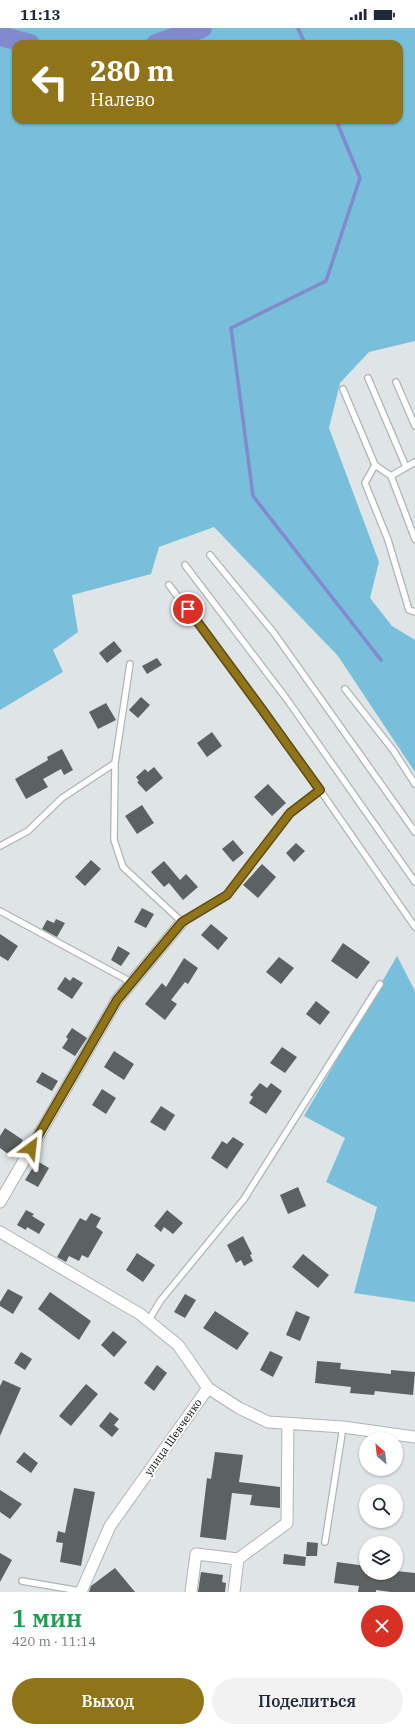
<!DOCTYPE html>
<html lang="ru">
<meta charset="utf-8">
<style>
body{margin:0;font-family:"IBM Plex Serif",serif;background:#f2f2f3;color:#1f2937;height:100vh;display:flex;flex-direction:column;font-size:15px;white-space:nowrap}
*{box-sizing:border-box;margin:0}
p{font-size:13px;color:#747a83}
.icon{flex:none;width:22px;height:22px;fill:none;stroke:currentColor;stroke-width:2;stroke-linecap:round;stroke-linejoin:round}
.map{position:relative;height:1564px;overflow:hidden}
.details{display:flex;flex-direction:column;background:#fff;flex:1}
.details>*{flex:none}
.hud{position:absolute;left:12px;top:12px;width:391px;height:84px;border-radius:12px;box-shadow:0 1px 3px #0004;background:#907419;color:#fff;overflow:hidden}
.needle{width:26px;rotate:332deg}
.tools{position:absolute;left:359px;top:1404px;display:grid;gap:8px}
.tools a{display:grid;place-items:center;width:44px;height:44px;border-radius:50%;background:#fff;box-shadow:0 1px 3px #0004;font-size:20px}
.pin{position:absolute;display:grid;place-items:center;width:34px;height:34px;color:#fff;margin:-17px;border:2px solid #fff;border-radius:50%;box-shadow:0 1px 4px #0007}
.me{position:absolute;width:44px;margin:-22px;rotate:30deg;stroke-linejoin:round;filter:drop-shadow(0 0 3px #0008)}
.turn{display:flex;align-items:center;gap:14px;height:84px;padding:0 12px;font-size:18px}
.turn .icon{width:52px;height:52px;stroke-width:2.5}
.turn b{display:block;font-size:28px;line-height:34px}
.round{display:grid;place-items:center;flex:none;width:42px;height:42px;border-radius:21px;background:#f2f2f3}
.head{display:flex;align-items:center;justify-content:space-between;height:68px;padding:0 12px}
h1{font-size:24px;font-weight:600;line-height:30px;color:#1e9e55}
.cta{display:flex;gap:8px;margin-top:auto;padding:8px 12px}
.cta a{flex:1;height:46px;border-radius:24px;background:#907419;color:#fff;font-size:16px;font-weight:600;line-height:46px;text-align:center}
.cta a+a{background:#f2f2f3;color:#1f2937}
.status{display:flex;justify-content:space-between;align-items:center;height:28px;padding:0 20px;background:#fff;direction:ltr}
.status svg{height:11px;fill:currentColor}
.map>svg:first-child{display:block}
.green{fill:#77bfdb;fill-rule:evenodd}
.lines{fill:none;stroke-linecap:round;stroke-linejoin:round}
.stream{stroke:#828acd;stroke-width:3.5}
.river{stroke:#828acd;stroke-width:20}
.building{fill:#5c6161}
.service-casing{stroke:#afb4b6;stroke-width:8}
.minor-casing{stroke:#afb4b6;stroke-width:13}
.service{stroke:#fff;stroke-width:5.5}
.minor{stroke:#fff;stroke-width:11}
.route-casing{stroke:#5e4b10;stroke-width:10}
.route{stroke:#907419;stroke-width:7}
.labels{text-anchor:middle;dominant-baseline:central;stroke-width:4;stroke-linejoin:round;paint-order:stroke}
.street-label{font-size:11px;fill:#111313;stroke:#fff}
</style>
<div class="status"><b>11:13</b><svg viewBox="0 0 49 12"><path d="M0 12V9h3v3zM5 12V6h3v6zM10 12V3h3v9zM15 12V0h3v12zM26 1h20v11H26zM47 4h2v5h-2z"/></svg></div>
<div class="map">
<svg width="415" height="1564" viewBox="0 0 415 1564">
<rect width="100%" height="100%" fill="#dfe4e6"/>
<path class="green" d="M0 0H415V313L369 324 340 355 329 400 379 534 370 570 392 598 415 612V744L338 628 214 499 159 519 151 546 72 567 78 604 53 622 63 644 0 682ZM16 16H399V92H16Z
M397 928 415 963V1274L354 1265 377 1179 326 1154 345 1110 304 1088Z"/>
<g class="lines">
<path class="stream" d="M298 0 305 16
M336 92 360 150 326 253 231 300 253 468 381 632"/>
<path class="river" d="M0 8 30 16
M156 16 202 0"/>
</g>
<path class="building" d="M114 613 122 623 107 635 99 625Z
M157 630 162 637 147 646 142 638Z
M141 669 150 677 138 690 129 682Z
M106 675 116 692 98 701 89 684Z
M212 704 222 718 207 729 197 715Z
M62 721 73 742 64 747 61 741 43 751 48 759 26 771 15 751 48 732 47 729Z
M154 739 163 750 146 764 137 754 139 753 136 749 145 741 148 744Z
M268 756 286 775 272 788 254 769Z
M142 777 154 795 137 806 125 788Z
M233 812 244 825 233 834 222 821Z
M296 815 305 823 294 834 286 825Z
M91 832 101 841 85 858 75 849Z
M164 833 180 852 186 846 198 859 183 872 169 855 164 859 151 844Z
M262 836 276 849 258 870 243 857Z
M142 880 154 886 146 900 134 894Z
M56 891 65 895 57 909 42 901 47 892 54 895Z
M211 896 228 910 218 922 201 907Z
M0 906 18 918 8 933 0 928Z
M343 915 370 934 357 951 331 933Z
M118 918 130 925 121 938 111 932Z
M279 929 294 940 281 956 266 944Z
M184 930 198 940 188 956 185 954 171 972 177 976 165 992 145 976 162 955 166 959Z
M65 949 70 953 73 949 83 955 72 971 57 961Z
M316 973 330 984 320 997 306 986Z
M72 1000 87 1010 75 1028 62 1020 68 1011 66 1009Z
M282 1019 297 1029 285 1045 270 1035Z
M114 1023 134 1036 124 1052 104 1039Z
M42 1044 58 1053 52 1063 36 1054Z
M260 1055 267 1060 271 1055 282 1063 266 1086 249 1075 253 1069 250 1067Z
M102 1061 116 1070 106 1086 92 1077Z
M161 1078 175 1087 165 1103 150 1094Z
M5 1100 23 1112 12 1129 0 1120V1108Z
M233 1109 244 1116 227 1141 211 1130 222 1113 227 1116Z
M37 1133 49 1140 38 1159 25 1152Z
M298 1159 306 1178 288 1186 280 1167Z
M26 1182 34 1186 32 1188 45 1196 39 1206 27 1199 26 1202 17 1197Z
M167 1182 183 1195 173 1206 164 1199 161 1204 154 1198Z
M91 1185 101 1190 96 1199 103 1204 88 1230 82 1227 79 1233 69 1228 66 1234 57 1229 80 1190 86 1193Z
M243 1208 252 1226 250 1227 253 1233 244 1238 241 1232 236 1235 227 1217Z
M137 1225 155 1237 143 1254 126 1242Z
M303 1226 329 1247 318 1260 292 1239Z
M8 1261 23 1269 13 1286 0 1278V1274Z
M50 1264 91 1293 79 1312 38 1281Z
M185 1266 196 1272 185 1290 174 1284Z
M215 1283 249 1305 237 1322 203 1300Z
M296 1283 310 1289 300 1313 286 1307Z
M113 1303 127 1314 114 1329 101 1317Z
M270 1323 283 1329 273 1349 260 1342Z
M21 1324 32 1331 25 1342 14 1335Z
M317 1333 341 1335 340 1341 391 1346V1342L415 1344 413 1367 375 1363 374 1367 350 1365 351 1359 315 1355Z
M157 1337 167 1345 154 1363 144 1355Z
M3 1352 21 1360 0 1408V1358Z
M86 1356 98 1366 71 1398 59 1388Z
M110 1384 119 1391 114 1397 119 1401 112 1409 99 1398Z
M24 1424 38 1435 31 1445 16 1434Z
M215 1424 243 1427 239 1454 280 1459V1480L250 1477 252 1467 232 1465 226 1512 200 1509 207 1450 211 1451Z
M74 1460 95 1464 81 1538 60 1534 63 1515 56 1514 58 1503 65 1505Z
M0 1462 22 1476 10 1491 0 1484Z
M307 1514 318 1515 317 1528H306Z
M0 1525 12 1532 0 1554Z
M284 1526 306 1529 305 1538 283 1536Z
M337 1534 366 1538V1545H396V1543L415 1545V1564H391L376 1562V1564H358L359 1558 334 1555Z
M115 1540 135 1564H89L91 1558Z
M201 1544 223 1547 222 1554 226 1555 225 1564H198Z"/>
<g class="lines">
<defs>
<path id="service" d="M368 350 406 439
M396 354 415 398
M343 361 375 437 391 448 415 511
M375 437 365 455 388 512 409 582 415 584
M391 448 415 434
M210 527 274 605 415 804
M185 537 286 670 415 854
M169 557 261 680 320 762
M130 636 115 735 114 812 123 839 182 894 227 867 290 785 320 762 415 899
M345 661 393 722 415 756
M0 818 28 803 62 770 115 735
M0 883 131 954
M148 1293 161 1272 244 1171 380 956
M325 1514 343 1399
M22 1553 80 1563"/>
<path id="minor" d="M0 1174 117 972 182 894
M0 1204 140 1286 178 1317 208 1360
M81 1564 110 1498 208 1360 239 1380 268 1394 343 1399 415 1409
M191 1564 196 1526 238 1531 287 1495 288 1395
M234 1564 238 1531"/>
</defs>
<use href="#service" class="service-casing"/>
<use href="#minor" class="minor-casing"/>
<use href="#service" class="service"/>
<use href="#minor" class="minor"/>
</g>
<g class="lines">
<defs>
<path id="route" d="M31 1120 117 972 182 894 227 867 290 785 320 762 261 680 188 581"/>
</defs>
<use href="#route" class="route-casing"/>
<use href="#route" class="route"/>
</g>
<g class="labels">
<g class="street-label">
<text transform="translate(173 1409) rotate(-55)">улица Шевченко</text>
</g>
</g>
</svg>
<div class="tools">
<a><svg class="needle" viewBox="-14 -14 28 28"><path d="M0-13l5 13h-10z" fill="#e53935"/><path d="M0 13l5-13h-10z" fill="#747a83"/></svg></a>
<a><svg class="icon" aria-label="search" viewBox="0 0 24 24"><circle cx="10" cy="10" r="6"/><path d="M15 15l6 6"/></svg></a>
<a><svg class="icon" aria-label="layers" viewBox="0 0 24 24"><path d="M12 4l9 5-9 5-9-5zM3 14l9 5 9-5"/></svg></a>
</div>
<div class="pin" style="left:188px;top:581px;background:#d93025"><svg class="icon" aria-label="arrive" viewBox="0 0 24 24"><path d="M6 21V4h12l-3 4 3 4H6"/></svg></div>
<svg class="me" style="left:31px;top:1120px" viewBox="-20 -20 40 40"><path d="M0-17L14 15 0 8-14 15z" fill="#907419" stroke="#fff" stroke-width="4"/></svg>
<div class="hud">
<div class="turn"><svg class="icon" aria-label="left" viewBox="0 0 24 24"><path d="M17 20v-9H6M10 6l-5 5 5 5"/></svg><div><b>280 m</b>Налево</div></div>
</div>
</div>
<section class="details">
<div class="head"><div><h1>1 мин</h1><p>420 m · 11:14</p></div><a class="round" style="background:#d93025;color:#fff"><svg class="icon" aria-label="close" viewBox="0 0 24 24"><path d="M6 6l12 12M18 6L6 18"/></svg></a></div>
<div class="cta"><a>Выход</a><a>Поделиться</a></div>
</section>
